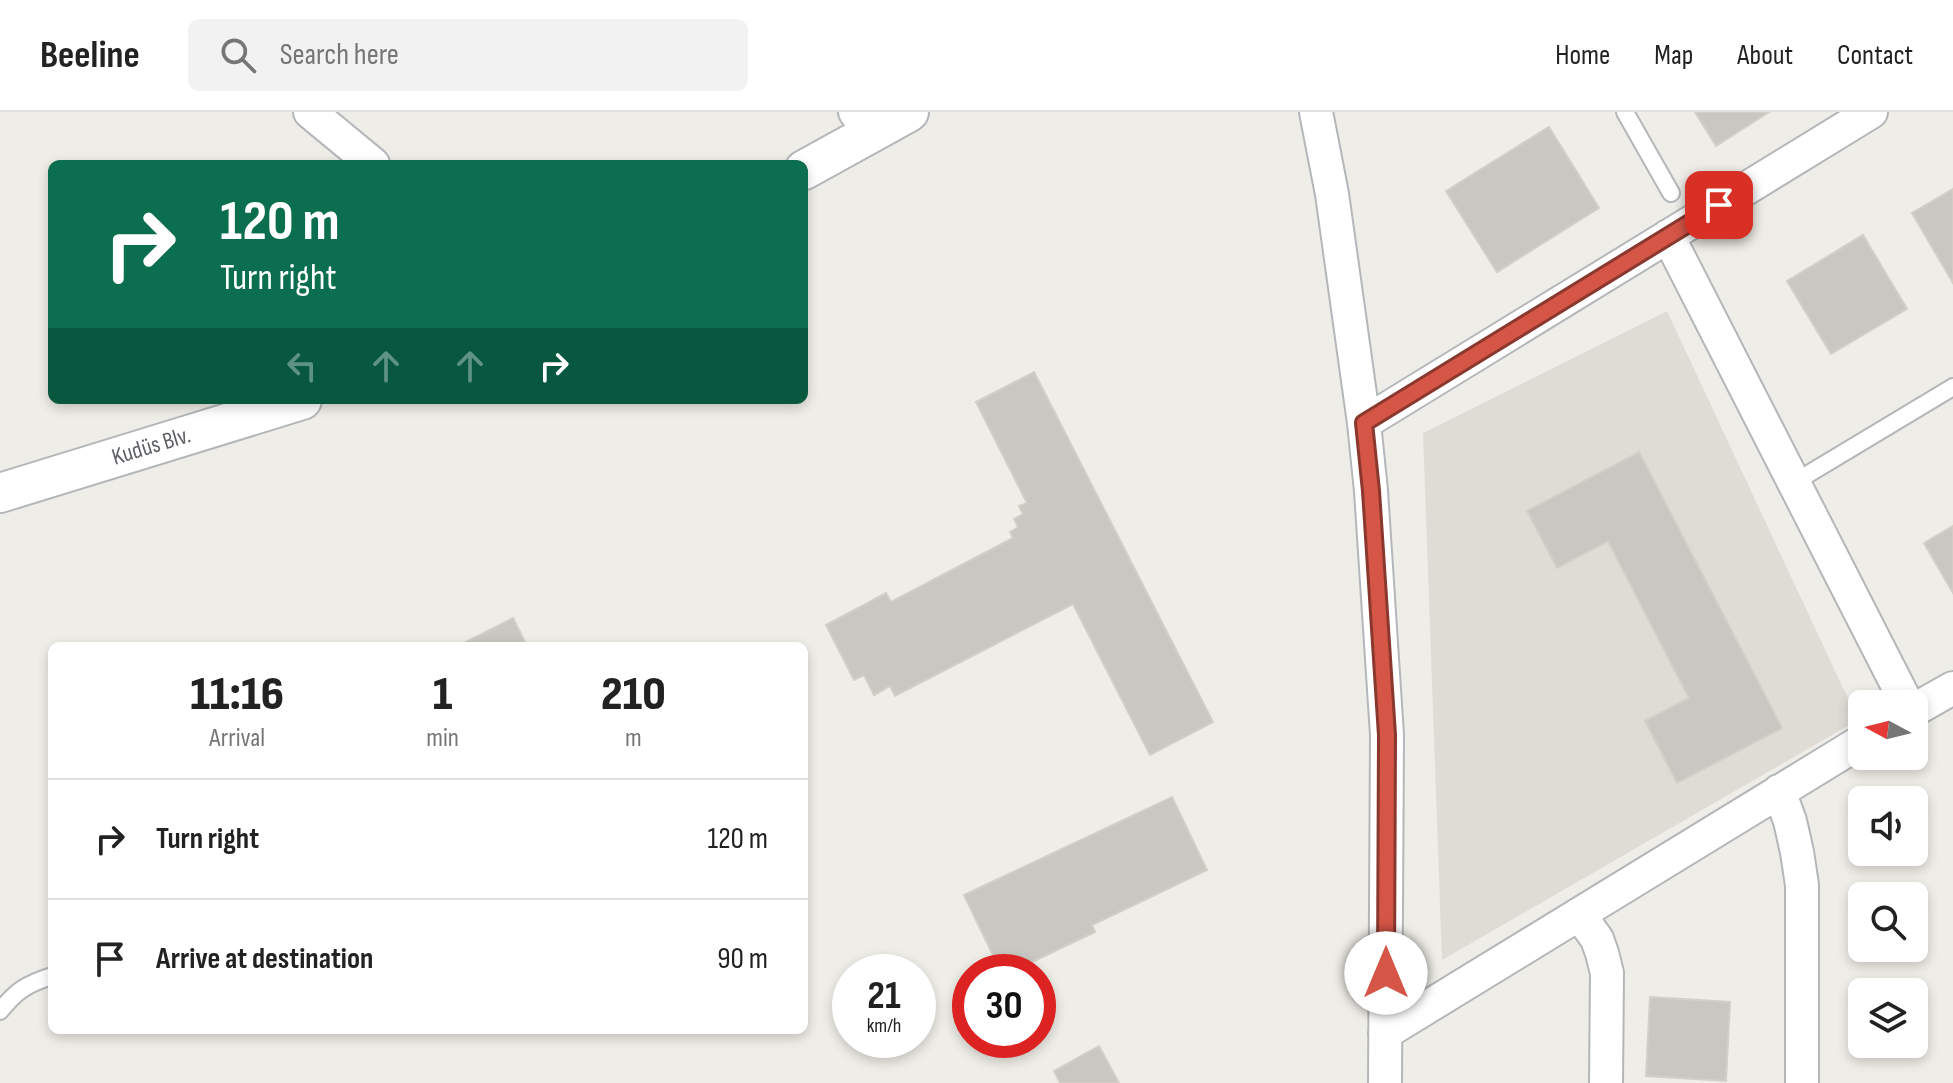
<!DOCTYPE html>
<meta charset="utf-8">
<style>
body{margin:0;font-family:"Sofia Sans Condensed",sans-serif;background:#f2f2f2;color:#222;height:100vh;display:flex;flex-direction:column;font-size:30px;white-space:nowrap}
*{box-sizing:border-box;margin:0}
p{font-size:26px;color:#767676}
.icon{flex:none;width:44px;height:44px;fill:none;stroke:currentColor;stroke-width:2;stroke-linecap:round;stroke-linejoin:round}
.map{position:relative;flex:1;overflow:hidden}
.panel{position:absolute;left:48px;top:530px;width:760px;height:392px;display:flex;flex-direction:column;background:#fff;border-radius:12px;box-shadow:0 4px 12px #0003}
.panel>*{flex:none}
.banner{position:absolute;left:48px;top:48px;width:760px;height:244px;border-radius:12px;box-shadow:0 4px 12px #0003;background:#0b6e4f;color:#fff;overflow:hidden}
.needle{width:52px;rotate:277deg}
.controls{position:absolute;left:1848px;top:578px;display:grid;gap:16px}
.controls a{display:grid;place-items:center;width:80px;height:80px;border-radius:12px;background:#fff;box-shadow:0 4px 12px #0003;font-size:40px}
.speed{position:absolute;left:832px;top:842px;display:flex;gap:16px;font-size:40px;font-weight:700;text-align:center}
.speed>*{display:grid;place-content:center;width:104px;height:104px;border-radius:50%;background:#fff;box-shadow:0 4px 12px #0003;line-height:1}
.speed small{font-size:20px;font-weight:400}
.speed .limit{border:12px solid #d22;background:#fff;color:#111}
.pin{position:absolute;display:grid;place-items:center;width:68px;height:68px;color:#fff;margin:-34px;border-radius:16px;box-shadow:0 4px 12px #0006}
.me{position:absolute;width:88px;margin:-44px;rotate:0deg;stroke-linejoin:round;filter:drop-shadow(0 0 6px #0008)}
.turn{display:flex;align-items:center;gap:28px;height:168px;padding:0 40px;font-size:36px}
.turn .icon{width:104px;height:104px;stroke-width:2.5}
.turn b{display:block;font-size:56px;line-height:68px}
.lanes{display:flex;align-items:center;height:76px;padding:0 40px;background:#0003;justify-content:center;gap:40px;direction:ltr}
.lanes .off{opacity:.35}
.eta{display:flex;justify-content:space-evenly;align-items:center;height:136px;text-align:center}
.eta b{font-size:48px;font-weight:800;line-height:56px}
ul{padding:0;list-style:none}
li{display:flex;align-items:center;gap:24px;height:120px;padding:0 40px;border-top:2px solid #e0e0e0}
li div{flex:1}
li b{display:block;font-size:30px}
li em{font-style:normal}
header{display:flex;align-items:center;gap:48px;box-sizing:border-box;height:112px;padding:0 40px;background:#fff;border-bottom:2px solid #e0e0e0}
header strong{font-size:38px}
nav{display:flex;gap:44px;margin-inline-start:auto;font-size:28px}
.search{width:560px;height:72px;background:#f2f2f2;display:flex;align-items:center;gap:20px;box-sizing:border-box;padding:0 28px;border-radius:12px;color:#767676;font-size:30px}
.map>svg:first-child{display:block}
.education{fill:#dfdcd6}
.building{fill:#c8c7c2;stroke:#d3cfc6;stroke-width:2}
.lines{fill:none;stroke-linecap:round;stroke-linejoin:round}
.service-casing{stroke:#b4b7ba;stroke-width:20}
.minor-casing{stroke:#b4b7ba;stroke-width:36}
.tertiary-casing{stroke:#b4b7ba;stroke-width:42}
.service{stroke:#fff;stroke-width:16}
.minor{stroke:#fff;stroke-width:32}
.tertiary{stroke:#fff;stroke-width:38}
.route-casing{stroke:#8a382e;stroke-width:20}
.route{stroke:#d55647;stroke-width:14}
.labels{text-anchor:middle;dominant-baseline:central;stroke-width:7;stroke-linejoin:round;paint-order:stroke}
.street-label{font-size:24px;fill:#5f6266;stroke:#fff}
</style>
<header>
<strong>Beeline</strong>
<div class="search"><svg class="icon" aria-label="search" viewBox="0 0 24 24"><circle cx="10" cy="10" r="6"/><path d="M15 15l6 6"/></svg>Search here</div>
<nav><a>Home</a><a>Map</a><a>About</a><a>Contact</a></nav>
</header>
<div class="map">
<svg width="1953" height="971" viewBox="0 0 1953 971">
<rect width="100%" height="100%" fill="#efede7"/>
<path class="education" d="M1667 199 1858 608 1442 848 1423 321Z"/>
<path class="building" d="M1695 0H1769L1716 34Z
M1549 15 1599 96 1497 160 1446 79Z
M1953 77V171L1912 101Z
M1863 123 1907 197 1831 242 1787 169Z
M1034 260 1213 610 1150 643 1073 492 895 584 890 574 874 583 864 563 854 568 826 513 886 481 891 490 1013 426 1010 420 1018 415 1014 407 1023 402 1019 394 1027 391 976 290Z
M1639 340 1782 616 1677 671 1645 609 1689 586 1608 429 1557 456 1527 399Z
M1953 414V481L1924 431Z
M513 506 527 534H458Z
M1172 685 1207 758 1092 813 1095 820 1011 860H1001L964 783Z
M1650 885 1730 890 1726 969 1646 964Z
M1099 934 1119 971H1060L1054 959Z"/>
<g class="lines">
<defs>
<path id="service" d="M1625 0 1671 81
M1795 370 1953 275
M0 899C17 878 27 872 52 864"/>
<path id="minor" d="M310 0 373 52
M855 0 871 21
M1316 0 1332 82 1364 311 1371 379 1387 623 1385 971
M1668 124 1907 592
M1364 311 1871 0
M1914 598 1953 576
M1779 679 1790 709 1797 740 1802 773V971
M1579 802 1597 827 1602 841 1607 861 1606 971
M1385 921 1862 629"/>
<path id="tertiary" d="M804 58 909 0
M0 381 302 288"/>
</defs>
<use href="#service" class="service-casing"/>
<use href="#minor" class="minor-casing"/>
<use href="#tertiary" class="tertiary-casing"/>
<use href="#service" class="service"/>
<use href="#minor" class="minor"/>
<use href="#tertiary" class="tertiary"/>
</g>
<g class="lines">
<defs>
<path id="route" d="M1386 861 1387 623 1371 379 1364 311 1719 93"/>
</defs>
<use href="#route" class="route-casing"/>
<use href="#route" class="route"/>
</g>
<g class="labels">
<g class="street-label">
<text transform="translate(151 334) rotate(-17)">Kudüs Blv.</text>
</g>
</g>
</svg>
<div class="controls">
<a><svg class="needle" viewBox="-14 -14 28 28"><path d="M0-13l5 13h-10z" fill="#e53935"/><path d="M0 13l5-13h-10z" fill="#767676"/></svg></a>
<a><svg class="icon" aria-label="sound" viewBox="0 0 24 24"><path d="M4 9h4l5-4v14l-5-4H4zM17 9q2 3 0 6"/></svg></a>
<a><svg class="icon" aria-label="search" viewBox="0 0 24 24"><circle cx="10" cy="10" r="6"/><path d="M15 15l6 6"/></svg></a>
<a><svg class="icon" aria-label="layers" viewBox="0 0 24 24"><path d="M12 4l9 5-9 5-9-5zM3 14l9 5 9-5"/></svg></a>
</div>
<div class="speed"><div>21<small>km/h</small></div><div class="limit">30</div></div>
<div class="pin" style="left:1719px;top:93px;background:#d93025"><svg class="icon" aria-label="arrive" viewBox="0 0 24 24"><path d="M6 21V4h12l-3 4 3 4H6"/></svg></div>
<svg class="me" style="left:1386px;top:861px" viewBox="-20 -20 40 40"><circle r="19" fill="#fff"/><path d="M0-13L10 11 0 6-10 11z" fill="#d55647"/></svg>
<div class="banner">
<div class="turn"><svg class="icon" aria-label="right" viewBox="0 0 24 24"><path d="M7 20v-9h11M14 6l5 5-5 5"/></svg><div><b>120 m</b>Turn right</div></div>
<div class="lanes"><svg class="icon off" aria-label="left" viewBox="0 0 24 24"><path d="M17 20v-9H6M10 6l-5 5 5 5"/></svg><svg class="icon off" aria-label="ahead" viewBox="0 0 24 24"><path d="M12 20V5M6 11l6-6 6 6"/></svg><svg class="icon off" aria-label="ahead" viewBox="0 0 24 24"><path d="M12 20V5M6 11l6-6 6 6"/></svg><svg class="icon" aria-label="right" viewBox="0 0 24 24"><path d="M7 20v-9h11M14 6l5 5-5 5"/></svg></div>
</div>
<section class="panel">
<div class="eta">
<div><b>11:16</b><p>Arrival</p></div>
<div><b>1</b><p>min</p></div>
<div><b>210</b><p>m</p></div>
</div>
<ul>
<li><svg class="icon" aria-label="right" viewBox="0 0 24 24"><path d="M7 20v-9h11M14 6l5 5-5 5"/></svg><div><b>Turn right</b></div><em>120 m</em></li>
<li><svg class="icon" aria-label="arrive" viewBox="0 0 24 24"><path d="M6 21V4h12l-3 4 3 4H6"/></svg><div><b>Arrive at destination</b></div><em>90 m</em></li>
</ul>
</section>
</div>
